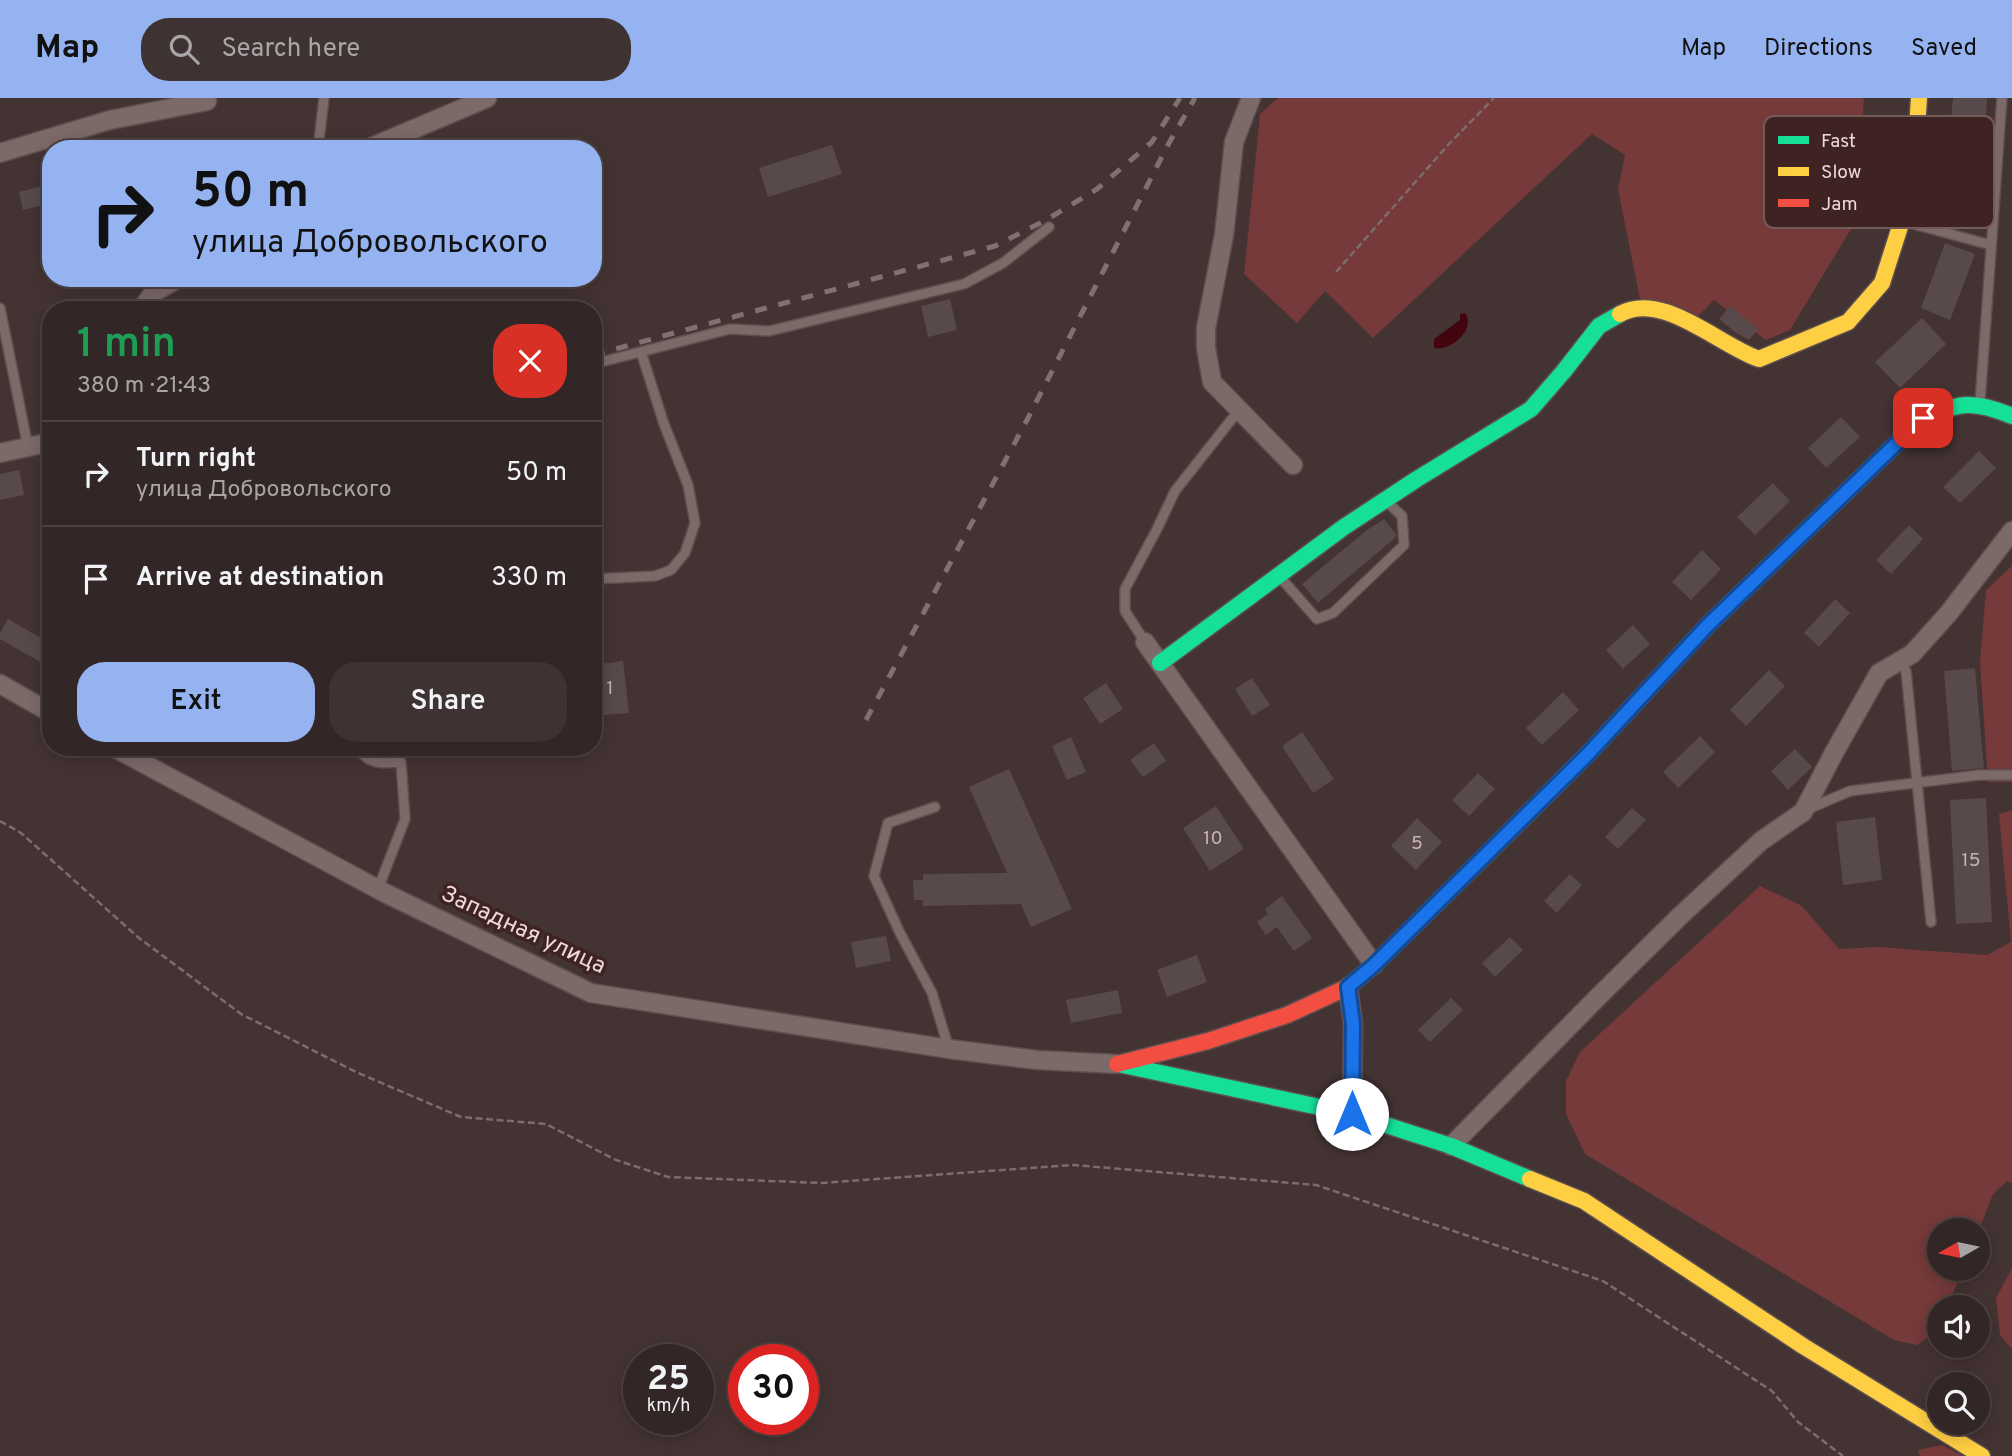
<!DOCTYPE html>
<meta charset="utf-8">
<style>
body{margin:0;font-family:Overpass,sans-serif;background:#3e3232;color:#f1f3f6;height:100vh;display:flex;flex-direction:column;font-size:26px;white-space:nowrap}
*{box-sizing:border-box;margin:0}
p{font-size:23px;color:#a9a5a7}
.icon{flex:none;width:38px;height:38px;fill:none;stroke:currentColor;stroke-width:2;stroke-linecap:round;stroke-linejoin:round}
.map{position:relative;flex:1;overflow:hidden}
.panel{position:absolute;left:42px;top:203px;width:560px;height:455px;display:flex;flex-direction:column;background:#332626;border-radius:28px;box-shadow:0 4px 18px #0003,0 0 0 2px #4e4343}
.panel>*{flex:none}
.guide{position:absolute;left:42px;top:42px;width:560px;height:147px;border-radius:28px;box-shadow:0 4px 18px #0003,0 0 0 2px #4e4343;background:#95b2f1;color:#111;overflow:hidden}
.needle{width:46px;rotate:261deg}
.controls{position:absolute;left:1927px;top:1120px;display:grid;gap:14px}
.controls a{display:grid;place-items:center;width:63px;height:63px;border-radius:50%;background:#332626;box-shadow:0 4px 18px #0003,0 0 0 2px #4e4343;font-size:35px}
.speed{position:absolute;left:623px;top:1246px;display:flex;gap:14px;font-size:35px;font-weight:700;text-align:center}
.speed>*{display:grid;place-content:center;width:91px;height:91px;border-radius:50%;background:#332626;box-shadow:0 4px 18px #0003,0 0 0 2px #4e4343;line-height:1}
.speed small{font-size:18px;font-weight:400}
.speed .limit{border:10px solid #d22;background:#fff;color:#111}
.pin{position:absolute;display:grid;place-items:center;width:60px;height:60px;color:#fff;margin:-30px;border-radius:14px;box-shadow:0 4px 10px #0006}
.me{position:absolute;width:77px;margin:-38px;rotate:0deg;stroke-linejoin:round;filter:drop-shadow(0 0 5px #0008)}
.turn{display:flex;align-items:center;gap:24px;height:147px;padding:0 35px;font-size:32px}
.turn .icon{width:91px;height:91px;stroke-width:2.5}
.turn b{display:block;font-size:49px;line-height:60px}
.round{display:grid;place-items:center;flex:none;width:74px;height:74px;border-radius:28px;background:#3e3232}
.summary{display:flex;align-items:center;justify-content:space-between;height:119px;padding:0 35px}
h1{font-size:42px;font-weight:600;line-height:52px;color:#1e9e55}
.primary-button{display:flex;gap:14px;margin-top:auto;padding:14px 35px}
.primary-button a{flex:1;height:80px;border-radius:28px;background:#95b2f1;color:#111;font-size:28px;font-weight:600;line-height:80px;text-align:center}
.primary-button a+a{background:#3e3232;color:#f1f3f6}
ul{padding:0;list-style:none}
li{display:flex;align-items:center;gap:21px;height:105px;padding:0 35px;border-top:2px solid #4e4343}
li div{flex:1}
li b{display:block;font-size:26px}
li em{font-style:normal}
header{display:flex;align-items:center;gap:42px;box-sizing:border-box;height:98px;padding:0 35px;background:#95b2f1;color:#111}
header strong{font-size:33px}
nav{display:flex;gap:38px;margin-inline-start:auto;font-size:24px}
.search{width:490px;height:63px;background:#3e3232;display:flex;align-items:center;gap:18px;box-sizing:border-box;padding:0 24px;border-radius:28px;color:#a9a5a7;font-size:26px}
.map>svg:first-child{display:block}
.green{fill:#763a3a}
.water{fill:#42050d}
.building{fill:#584a4a}
.lines{fill:none;stroke-linecap:round;stroke-linejoin:round}
.lane-casing{stroke:#5d4f4f;stroke-width:12}
.street-casing{stroke:#5d4f4f;stroke-width:21}
.fast-casing{stroke:#5d4f4f;stroke-width:19}
.slow-casing{stroke:#5d4f4f;stroke-width:19}
.jam-casing{stroke:#5d4f4f;stroke-width:19}
.path{stroke:#7c6d6d;stroke-width:2.5;stroke-dasharray:7 3.5;stroke-linecap:butt}
.lane{stroke:#7c6a69;stroke-width:9}
.street{stroke:#7c6a69;stroke-width:18}
.fast{stroke:#16e098;stroke-width:16}
.slow{stroke:#ffcf43;stroke-width:16}
.jam{stroke:#f24e42;stroke-width:16}
.rail{stroke:#807171;stroke-width:5;stroke-dasharray:12 12;stroke-linecap:butt}
.route-casing{stroke:#114b97;stroke-width:18}
.route{stroke:#1a73e8;stroke-width:12}
.labels{text-anchor:middle;dominant-baseline:central;stroke-width:7;stroke-linejoin:round;paint-order:stroke}
.number-label{font-size:19px;fill:#c7b5b4}
.street-label{font-size:23px;fill:#ecd9d8;stroke:#3f2323}
.key{fill:#3f2323;stroke:#735a59;stroke-width:2}
.key-label{font-size:19px;fill:#ecd9d8}
</style>
<header>
<strong>Map</strong>
<div class="search"><svg class="icon" aria-label="search" viewBox="0 0 24 24"><circle cx="10" cy="10" r="6"/><path d="M15 15l6 6"/></svg>Search here</div>
<nav><a>Map</a><a>Directions</a><a>Saved</a></nav>
</header>
<div class="map">
<svg width="2012" height="1358" viewBox="0 0 2012 1358">
<rect width="100%" height="100%" fill="#433"/>
<path class="green" d="M1278 0H1864L1852 129 1790 232 1766 242 1714 202 1696 220 1640 201 1618 91 1625 57 1592 36 1373 240 1325 193 1297 225 1244 176 1260 16Z
M2012 468V684H1988L1980 563 1986 492Z
M2012 712V1085L2007 1083 1993 1096 1978 1135V1132H1939V1171H1963L1947 1209H1939L1938 1233 1917 1247 1894 1242 1585 1056 1566 1016V983L1580 954 1760 788 1802 808 1839 851 1877 849 1987 857 2011 844 1999 716Z
M2012 1170V1251L2000 1237 1996 1200Z
M1942 1347 1963 1358H1920L1918 1352Z"/>
<path class="water" d="M1465 215C1477 231 1450 254 1434 250V241L1460 222V216Z"/>
<path class="building" d="M1953 0H1987L1985 35 1950 33Z
M832 47 842 76 768 99 759 70Z
M42 88 47 106 23 112 19 94Z
M1945 145 1975 156 1950 222 1921 210Z
M950 201 957 232 928 239 921 208Z
M1730 208 1758 231 1749 242 1735 234 1719 221Z
M1922 220 1946 246 1900 290 1875 264Z
M1841 319 1860 339 1826 370 1808 350Z
M1979 353 1996 370 1960 405 1943 389Z
M19 372 24 397 0 402V376Z
M1773 385 1790 403 1755 437 1737 419Z
M1384 421 1396 436V439L1318 505 1302 486 1367 432Z
M1909 427 1923 441 1891 476 1876 462Z
M1702 452 1721 471 1691 502 1672 484Z
M1835 501 1850 515 1819 549 1804 535Z
M8 521 51 546 42 565 0 541V535Z
M1633 527 1650 546 1623 571 1606 552Z
M623 563 629 615 593 618V567Z
M1975 570 1984 670 1952 673 1944 573Z
M1769 572 1785 588 1746 628 1730 612Z
M1252 580 1270 607 1252 618 1235 591Z
M1106 585 1123 611 1100 626 1083 600Z
M1563 594 1579 612 1542 647 1526 630Z
M1302 634 1334 681 1313 695 1282 648Z
M1700 638 1715 654 1678 690 1663 674Z
M1071 639 1086 674 1067 682 1052 648Z
M1154 645 1166 663 1143 679 1130 662Z
M1795 651 1812 669 1788 692 1771 673Z
M1009 671 1072 811 1031 829 1021 806 923 808V802H914L913 782H923V776L1007 775 969 689Z
M1478 675 1495 691 1469 718 1452 702Z
M1986 700 1992 824 1956 826 1950 702Z
M1216 708 1244 751 1210 773 1183 730Z
M1632 710 1646 722 1618 751 1605 739Z
M1875 719 1882 782 1843 787 1836 724Z
M1417 720 1442 744 1416 772 1391 748Z
M1570 776 1582 787 1557 815 1544 803Z
M1282 798 1312 840 1294 853 1277 829 1266 837 1257 824 1268 816 1265 811Z
M886 838 891 863 856 870 851 844Z
M1510 839 1523 852 1495 879 1482 865Z
M1197 857 1207 884 1167 899 1157 872Z
M1118 892 1122 915 1071 925 1066 902Z
M1451 900 1463 912 1430 944 1418 932Z"/>
<g class="lines">
<defs>
<path id="lane" d="M318 51 324 0
M1902 123 1991 147
M0 210 28 349
M593 266 730 231 769 233 964 186 1003 165 1049 129
M1980 304 2002 0
M1280 479 1317 521 1333 515 1404 447 1402 418 1387 404
M593 481 655 478 671 472 685 455 695 425 688 387 664 326 641 254
M1145 544 1125 513V491L1157 431 1175 393 1239 312
M1906 573 1931 824
M359 649C366 668 385 665 401 664L405 721 378 791
M935 709 888 725 874 778 900 835 932 895 949 951
M1808 711 1850 693 1979 677H2012"/>
<path id="street" d="M1251 0 1234 44 1224 137 1206 230V250L1212 284 1293 367
M367 51 487 0
M0 55 110 22 207 3
M141 212 153 195 179 180
M0 355 51 344
M1145 544 1374 867
M0 586 51 615
M113 649 385 795 591 895 949 951 1037 962 1117 966
M1348 889 1353 926 1352 1016
M1451 1048 1598 899 1679 819 1761 743 1803 714 1835 653 1879 575 1912 556 1948 516 2012 433"/>
<path id="fast" d="M1680 557 1707 528 1923 320C1960 304 1974 302 2012 318
M1160 565 1344 429 1417 381 1531 311 1564 273 1599 228 1620 216
M1123 967 1352 1016 1451 1048 1530 1081"/>
<path id="slow" d="M1620 216C1662 192 1720 248 1759 261L1848 224 1882 185 1913 88 1919 0
M1495 748 1587 657 1680 557
M1530 1081 1584 1103 1803 1248 1982 1358"/>
<path id="jam" d="M1117 966 1208 943 1287 917 1348 889 1374 867 1495 748"/>
</defs>
<use href="#lane" class="lane-casing"/>
<use href="#street" class="street-casing"/>
<use href="#fast" class="fast-casing"/>
<use href="#slow" class="slow-casing"/>
<use href="#jam" class="jam-casing"/>
<path class="path" d="M1336 174 1448 47 1494 0
M0 723 21 735 139 840 241 916 356 974 461 1019 546 1026 616 1062 668 1079 822 1085 1073 1067 1316 1087 1603 1183 1772 1293 1798 1324 1843 1358"/>
<use href="#lane" class="lane"/>
<use href="#street" class="street"/>
<use href="#fast" class="fast"/>
<use href="#slow" class="slow"/>
<use href="#jam" class="jam"/>
<path class="rail" d="M593 257 995 148 1046 122 1097 91 1152 44 1180 0
M866 622 1027 322 1169 45 1195 0"/>
</g>
<g class="lines">
<defs>
<path id="route" d="M1352 1016 1353 926 1348 889 1374 867 1587 657 1707 528 1923 320"/>
</defs>
<use href="#route" class="route-casing"/>
<use href="#route" class="route"/>
</g>
<g class="labels">
<g class="number-label">
<text x="610" y="591">1</text>
<text x="1213" y="741">10</text>
<text x="1417" y="746">5</text>
<text x="1971" y="763">15</text>
</g>
<g class="street-label">
<text transform="translate(523 833) rotate(25)">Западная улица</text>
</g>
</g>
<rect x="1764" y="18" width="230" height="112" rx="10" class="key"/>
<rect x="1778" y="38" width="31" height="8" fill="#16e098"/>
<rect x="1778" y="69" width="31" height="9" fill="#ffcf43"/>
<rect x="1778" y="101" width="31" height="8" fill="#f24e42"/>
<g class="key-label">
<text x="1821" y="49">Fast</text>
<text x="1821" y="80">Slow</text>
<text x="1821" y="112">Jam</text>
</g>
</svg>
<div class="controls">
<a><svg class="needle" viewBox="-14 -14 28 28"><path d="M0-13l5 13h-10z" fill="#e53935"/><path d="M0 13l5-13h-10z" fill="#a9a5a7"/></svg></a>
<a><svg class="icon" aria-label="sound" viewBox="0 0 24 24"><path d="M4 9h4l5-4v14l-5-4H4zM17 9q2 3 0 6"/></svg></a>
<a><svg class="icon" aria-label="search" viewBox="0 0 24 24"><circle cx="10" cy="10" r="6"/><path d="M15 15l6 6"/></svg></a>
</div>
<div class="speed"><div>25<small>km/h</small></div><div class="limit">30</div></div>
<div class="pin" style="left:1923px;top:320px;background:#d93025"><svg class="icon" aria-label="arrive" viewBox="0 0 24 24"><path d="M6 21V4h12l-3 4 3 4H6"/></svg></div>
<svg class="me" style="left:1352px;top:1016px" viewBox="-20 -20 40 40"><circle r="19" fill="#fff"/><path d="M0-13L10 11 0 6-10 11z" fill="#1a73e8"/></svg>
<div class="guide">
<div class="turn"><svg class="icon" aria-label="right" viewBox="0 0 24 24"><path d="M7 20v-9h11M14 6l5 5-5 5"/></svg><div><b>50 m</b>улица Добровольского</div></div>
</div>
<section class="panel">
<div class="summary"><div><h1>1 min</h1><p>380 m · 21:43</p></div><a class="round" style="background:#d93025;color:#fff"><svg class="icon" aria-label="close" viewBox="0 0 24 24"><path d="M6 6l12 12M18 6L6 18"/></svg></a></div>
<ul>
<li><svg class="icon" aria-label="right" viewBox="0 0 24 24"><path d="M7 20v-9h11M14 6l5 5-5 5"/></svg><div><b>Turn right</b><p>улица Добровольского</p></div><em>50 m</em></li>
<li><svg class="icon" aria-label="arrive" viewBox="0 0 24 24"><path d="M6 21V4h12l-3 4 3 4H6"/></svg><div><b>Arrive at destination</b></div><em>330 m</em></li>
</ul>
<div class="primary-button"><a>Exit</a><a>Share</a></div>
</section>
</div>
